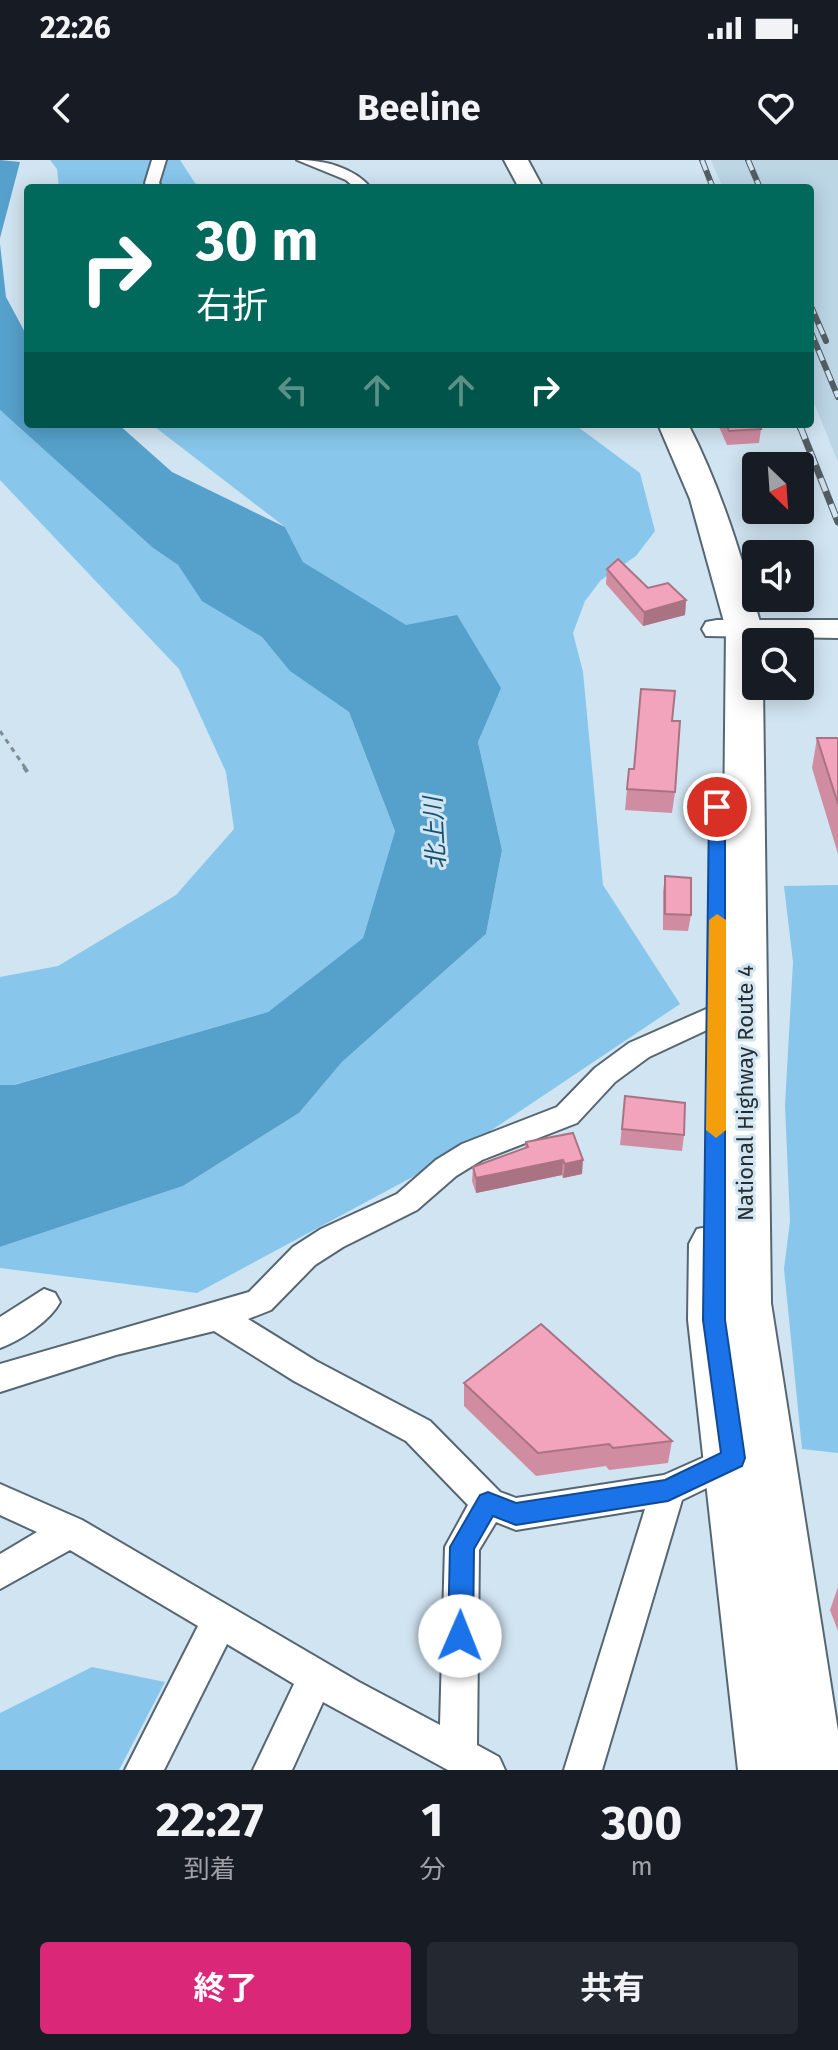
<!DOCTYPE html>
<html lang="ja">
<meta charset="utf-8">
<style>
body{margin:0;font-family:"Fira Sans","Noto Sans JP",sans-serif;background:#242831;color:#f1f3f6;height:100vh;display:flex;flex-direction:column;font-size:30px;white-space:nowrap}
*{box-sizing:border-box;margin:0}
p{font-size:26px;color:#9ea1a6}
.icon{flex:none;width:44px;height:44px;fill:none;stroke:currentColor;stroke-width:2;stroke-linecap:round;stroke-linejoin:round}
.map{position:relative;height:1610px;overflow:hidden}
.panel{display:flex;flex-direction:column;background:#171b24;flex:1}
.panel>*{flex:none}
.banner{position:absolute;left:24px;top:24px;width:790px;height:244px;border-radius:8px;box-shadow:0 4px 20px #0003;background:#00695c;color:#fff;overflow:hidden}
.needle{width:52px;rotate:155deg}
.tools{position:absolute;left:742px;top:292px;display:grid;gap:16px}
.tools a{display:grid;place-items:center;width:72px;height:72px;border-radius:8px;background:#171b24;box-shadow:0 4px 20px #0003;font-size:40px}
.pin{position:absolute;display:grid;place-items:center;width:68px;height:68px;color:#fff;margin:-34px;border:4px solid #fff;border-radius:50%;box-shadow:0 2px 8px #0007}
.me{position:absolute;width:88px;margin:-44px;rotate:1deg;stroke-linejoin:round;filter:drop-shadow(0 0 6px #0008)}
.turn{display:flex;align-items:center;gap:28px;height:168px;padding:0 40px;font-size:36px}
.turn .icon{width:104px;height:104px;stroke-width:2.5}
.turn b{display:block;font-size:56px;line-height:68px}
.lanes{display:flex;align-items:center;height:76px;padding:0 40px;background:#0003;justify-content:center;gap:40px;direction:ltr}
.lanes .off{opacity:.35}
.eta{display:flex;justify-content:space-evenly;align-items:center;height:136px;text-align:center}
.eta b{font-size:48px;font-weight:700;line-height:56px}
.primary-button{display:flex;gap:16px;margin-top:auto;padding:16px 40px}
.primary-button a{flex:1;height:92px;border-radius:8px;background:#db2777;color:#fff;font-size:32px;font-weight:700;line-height:92px;text-align:center}
.primary-button a+a{background:#242831;color:#f1f3f6}
.status{display:flex;justify-content:space-between;align-items:center;height:56px;padding:0 40px;background:#171b24;direction:ltr}
.status svg{height:22px;fill:currentColor}
header{display:flex;justify-content:space-between;align-items:center;height:104px;padding:0 40px;background:#171b24;font-size:36px;font-weight:700}
.map>svg:first-child{display:block}
.built{fill:#bcd6e6}
.green{fill:#88c7eb}
.water{fill:#56a1cb}
.lines{fill:none;stroke-linecap:round;stroke-linejoin:round}
.street-casing{stroke:#566772;stroke-width:4}
.secondary-casing{stroke:#566772;stroke-width:4}
.highway-casing{stroke:#566772;stroke-width:4}
.path-far1{stroke:#7e8c94;stroke-width:3;stroke-dasharray:5 5;stroke-linecap:butt}
.path{stroke:#7e8c94;stroke-width:4;stroke-dasharray:6 6;stroke-linecap:butt}
.street{fill:#fff;fill-rule:evenodd}
.secondary{fill:#fff;fill-rule:evenodd}
.highway{fill:#fff;fill-rule:evenodd}
.rail-far1-casing{stroke:#535e64;stroke-width:6}
.rail-casing{stroke:#535e64;stroke-width:7}
.rail-far1{stroke:#d0e4f1;stroke-width:4;stroke-dasharray:11;stroke-linecap:butt}
.rail{stroke:#d0e4f1;stroke-width:5;stroke-dasharray:14;stroke-linecap:butt}
.wall{fill:#d08da2}
.shaded-wall{fill:#a97384}
.building{fill:#f2a4bc;stroke:#a97384;stroke-width:2}
.route{fill:#1a73e8;stroke:#114b97;stroke-width:2}
.slow{fill:#f59e0b}
.labels{text-anchor:middle;dominant-baseline:central;stroke-width:6;stroke-linejoin:round;paint-order:stroke}
.street-label{font-size:22px;fill:#262e32;stroke:#d0e4f1}
.water-label{font-size:24px;font-style:italic;fill:#16516e;stroke:#d0e4f1}
</style>
<div class="status"><b>22:26</b><svg viewBox="0 0 49 12"><path d="M0 12V9h3v3zM5 12V6h3v6zM10 12V3h3v9zM15 12V0h3v12zM26 1h20v11H26zM47 4h2v5h-2z"/></svg></div>
<header><svg class="icon" aria-label="back" viewBox="0 0 24 24"><path d="M15 5l-7 7 7 7"/></svg>Beeline<svg class="icon" aria-label="heart" viewBox="0 0 24 24"><path d="M12 20l-8-8c-3-5 5-10 8-4 3-6 11-1 8 4z"/></svg></header>
<div class="map">
<svg width="838" height="1610" viewBox="0 0 838 1610">
<rect width="100%" height="100%" fill="#d0e4f1"/>
<path class="built" d="M711 0H838V302L810 233V28H723Z"/>
<path class="green" d="M50 0H180L195 23 207 28H59L57 9Z
M0 250 153 388 178 405 202 440 262 477 291 511 349 552 395 671 363 778 268 852 13 925H0V817L58 806 176 735 234 669 226 612 179 509 0 320Z
M151 264H574L640 313 655 371 636 396 601 420 585 441 573 473 583 512 603 725 680 844 459 992 197 1133 0 1108V1087L183 1026 299 953 342 902 486 774 502 690 478 582 500 527 303 402 285 367Z
M838 725V1293L802 1289 784 1109 790 1061 785 945 793 802 784 726Z
M92 1507 165 1522 119 1610H0V1553Z"/>
<path class="water" d="M0 0 20 2 0 78Z
M0 84 6 137 28 178V264H118L172 312 285 367 303 402 406 465 457 455 501 528 478 582 502 690 486 774 342 902 299 953 183 1026 0 1087V925H14L268 852 363 778 395 671 349 552 290 511 262 477 202 441 178 405 153 388 0 250Z"/>
<g class="lines">
<defs>
<path id="street" d="M152 0H166L159 23 163 28H148L145 23Z
M297 0C324 0 353 7 371 28H355L346 20Z
M745 832 754 834 758 841 754 848 649 897 615 922 577 963 482 1000 456 1016 417 1050 343 1087 315 1105 271 1150 248 1159 316 1201 430 1261 500 1332 516 1338 664 1315 736 1283 748 1288 753 1298 748 1308 682 1340 602 1610H564L645 1349 516 1370 496 1362 479 1390 477 1585 499 1597 505 1610H448L323 1542 292 1610H253L294 1524 227 1484 164 1610H125L198 1466 70 1390 0 1429V1394L37 1372 0 1355V1324L82 1360 359 1522 440 1565 445 1387 468 1345 406 1281 294 1221 214 1171 116 1195 0 1232V1204L249 1132 293 1087 321 1069 397 1034 436 1000 462 984 557 947 595 908 629 883Z
M44 1129 55 1133 60 1142C50 1161 20 1181 0 1188V1157Z"/>
<path id="secondary" d="M717 460H838V478L706 476 702 469 706 462Z"/>
<path id="highway" d="M504 0H528L543 28H519Z
M658 264H688C722 330 742 398 762 469V482H756V526H763L771 1143 838 1571V1610H738L688 1160 689 1084 697 1069 720 1065 726 469 690 339Z"/>
</defs>
<use href="#street" class="street-casing"/>
<use href="#secondary" class="secondary-casing"/>
<use href="#highway" class="highway-casing"/>
<path class="path-far1" d="M0 571 26 609"/>
<path class="path" d="M24 607 30 616"/>
<use href="#street" class="street"/>
<use href="#secondary" class="secondary"/>
<use href="#highway" class="highway"/>
<defs>
<path id="rail-far1" d="M702 0 713 28
M748 0 760 28
M810 144 826 181
M810 170 838 237
M799 264 800 268"/>
<path id="rail" d="M800 266 838 362"/>
</defs>
<use href="#rail-far1" class="rail-far1-casing"/>
<use href="#rail" class="rail-casing"/>
<use href="#rail-far1" class="rail-far1"/>
<use href="#rail" class="rail"/>
</g>
<path class="wall" d="M719 264H759L761 269 759 283 727 285 719 267Z
M607 409 648 428 686 440 685 455 643 466 606 424Z
M672 561 675 632 672 653 625 650 629 609H634Z
M817 578H838V694L812 608Z
M665 716 691 755 688 771 663 770V732Z
M625 936 684 975 682 991 620 985Z
M573 973 582 1014 563 1018 562 1015 476 1033 472 1021 473 1007 525 988 526 982Z
M464 1223 672 1281 668 1303 609 1310 606 1306 536 1316 464 1246Z
M838 1427V1471L830 1450Z"/>
<path class="shaded-wall" d="M686 440 685 455 643 466 644 452Z
M563 1000 562 1015 476 1033V1018Z
M583 1000 582 1014 563 1018 565 1004Z"/>
<path class="building" d="M726 264H759L761 269 729 271Z
M618 399 648 428 668 423 686 440 644 452 607 409Z
M641 529 675 531 672 561H680L675 632 627 629 629 609H634Z
M817 578H838V644Z
M665 716 691 718V755L665 754Z
M625 936 685 943 684 975 622 969Z
M573 973 583 1000 565 1004 563 1000 476 1018 473 1007 528 987 526 982Z
M541 1164 672 1281 613 1288 609 1284 538 1293 464 1223Z"/>
<path class="route" d="M717 642 725 647V1160L745 1298 742 1306 668 1341 516 1365 493 1356 474 1389 473 1476 469 1484 460 1488 451 1484 448 1476 450 1387 480 1335 488 1332 516 1343 665 1320 721 1293 703 1160 709 647Z"/>
<path class="slow" d="M717 754 726 760V970L716 978 706 970 709 760Z"/>
<g class="labels">
<g class="street-label">
<text transform="translate(745 933) rotate(-90)">National Highway Route 4</text>
</g>
<g class="water-label">
<text transform="translate(435 673) rotate(-93)">北上川</text>
</g>
</g>
</svg>
<div class="tools">
<a><svg class="needle" viewBox="-14 -14 28 28"><path d="M0-13l5 13h-10z" fill="#e53935"/><path d="M0 13l5-13h-10z" fill="#9ea1a6"/></svg></a>
<a><svg class="icon" aria-label="sound" viewBox="0 0 24 24"><path d="M4 9h4l5-4v14l-5-4H4zM17 9q2 3 0 6"/></svg></a>
<a><svg class="icon" aria-label="search" viewBox="0 0 24 24"><circle cx="10" cy="10" r="6"/><path d="M15 15l6 6"/></svg></a>
</div>
<div class="pin" style="left:717px;top:647px;background:#d93025"><svg class="icon" aria-label="arrive" viewBox="0 0 24 24"><path d="M6 21V4h12l-3 4 3 4H6"/></svg></div>
<svg class="me" style="left:460px;top:1476px" viewBox="-20 -20 40 40"><circle r="19" fill="#fff"/><path d="M0-13L10 11 0 6-10 11z" fill="#1a73e8"/></svg>
<div class="banner">
<div class="turn"><svg class="icon" aria-label="right" viewBox="0 0 24 24"><path d="M7 20v-9h11M14 6l5 5-5 5"/></svg><div><b>30 m</b>右折</div></div>
<div class="lanes"><svg class="icon off" aria-label="left" viewBox="0 0 24 24"><path d="M17 20v-9H6M10 6l-5 5 5 5"/></svg><svg class="icon off" aria-label="ahead" viewBox="0 0 24 24"><path d="M12 20V5M6 11l6-6 6 6"/></svg><svg class="icon off" aria-label="ahead" viewBox="0 0 24 24"><path d="M12 20V5M6 11l6-6 6 6"/></svg><svg class="icon" aria-label="right" viewBox="0 0 24 24"><path d="M7 20v-9h11M14 6l5 5-5 5"/></svg></div>
</div>
</div>
<section class="panel">
<div class="eta">
<div><b>22:27</b><p>到着</p></div>
<div><b>1</b><p>分</p></div>
<div><b>300</b><p>m</p></div>
</div>
<div class="primary-button"><a>終了</a><a>共有</a></div>
</section>
